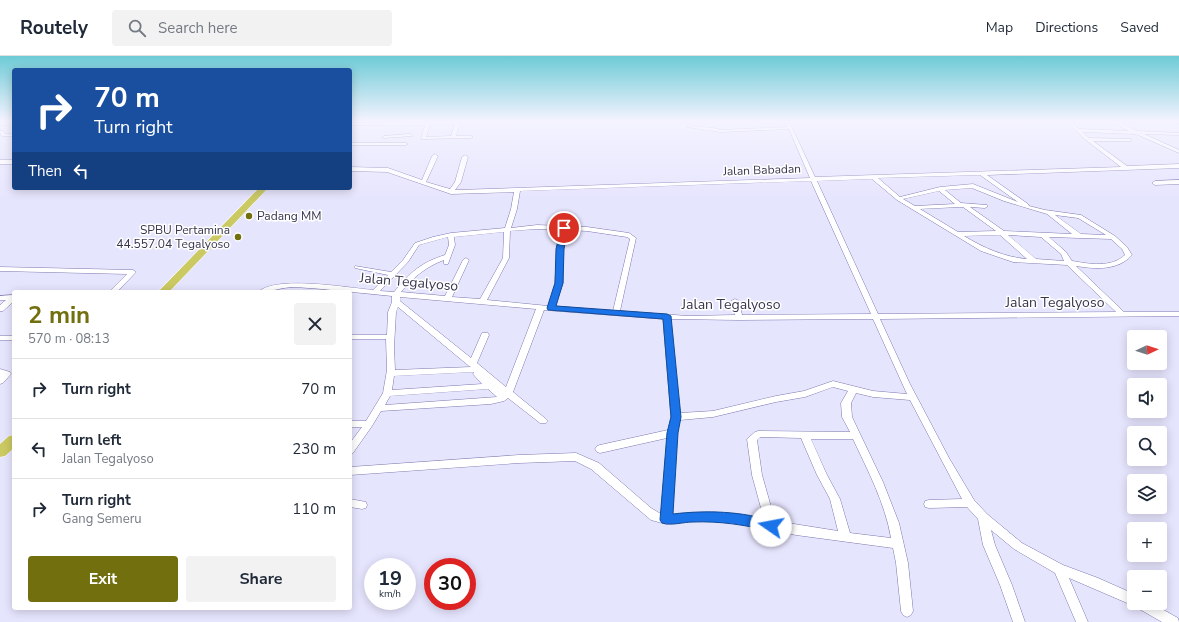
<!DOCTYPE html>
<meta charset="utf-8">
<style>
body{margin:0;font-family:"Nunito Sans",sans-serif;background:#f2f2f3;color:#1f2937;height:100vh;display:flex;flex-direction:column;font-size:15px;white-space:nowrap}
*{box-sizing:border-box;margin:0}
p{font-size:13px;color:#747a83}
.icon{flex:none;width:22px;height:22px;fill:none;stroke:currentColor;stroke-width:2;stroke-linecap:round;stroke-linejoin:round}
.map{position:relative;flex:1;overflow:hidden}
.details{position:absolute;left:12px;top:234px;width:340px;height:320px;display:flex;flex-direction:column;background:#fff;border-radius:4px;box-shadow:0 2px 10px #0003}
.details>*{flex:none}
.hud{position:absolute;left:12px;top:12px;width:340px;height:122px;border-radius:4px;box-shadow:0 2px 10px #0003;background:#1a4fa0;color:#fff;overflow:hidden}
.needle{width:26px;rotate:86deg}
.controls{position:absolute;left:1127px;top:274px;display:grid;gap:8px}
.controls a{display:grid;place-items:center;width:40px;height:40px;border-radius:4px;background:#fff;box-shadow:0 2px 10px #0003;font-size:20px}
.speed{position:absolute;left:364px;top:502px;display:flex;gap:8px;font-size:20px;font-weight:700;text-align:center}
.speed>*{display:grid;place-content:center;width:52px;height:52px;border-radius:50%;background:#fff;box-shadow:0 2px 10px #0003;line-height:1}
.speed small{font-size:10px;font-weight:400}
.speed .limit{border:6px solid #d22;background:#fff;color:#111}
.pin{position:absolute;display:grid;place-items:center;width:34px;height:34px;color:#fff;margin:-17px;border:2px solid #fff;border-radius:50%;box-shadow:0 1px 4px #0007}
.me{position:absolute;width:44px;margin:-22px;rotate:282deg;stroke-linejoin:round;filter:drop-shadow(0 0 3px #0008)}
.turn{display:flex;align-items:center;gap:14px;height:84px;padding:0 16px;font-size:18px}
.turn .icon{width:52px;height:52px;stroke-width:2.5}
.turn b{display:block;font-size:28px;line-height:34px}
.then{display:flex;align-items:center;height:38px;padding:0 16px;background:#0003;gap:8px;font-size:15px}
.round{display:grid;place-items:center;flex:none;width:42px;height:42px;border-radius:4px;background:#f2f2f3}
.head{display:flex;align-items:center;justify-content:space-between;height:68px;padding:0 16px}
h1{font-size:24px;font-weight:700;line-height:30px;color:#726f0f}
.button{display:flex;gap:8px;margin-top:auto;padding:8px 16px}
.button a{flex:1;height:46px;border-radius:4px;background:#726f0f;color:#fff;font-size:16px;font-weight:700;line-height:46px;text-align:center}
.button a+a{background:#f2f2f3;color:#1f2937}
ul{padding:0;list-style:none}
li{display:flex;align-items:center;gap:12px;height:60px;padding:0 16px;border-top:1px solid #e0e1e3}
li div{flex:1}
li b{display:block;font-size:15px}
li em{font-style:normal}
header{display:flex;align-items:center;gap:24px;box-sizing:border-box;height:56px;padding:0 20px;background:#fff;border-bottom:1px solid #e0e1e3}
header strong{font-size:19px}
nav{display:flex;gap:22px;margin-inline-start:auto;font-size:14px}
.search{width:280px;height:36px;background:#f2f2f3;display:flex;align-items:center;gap:10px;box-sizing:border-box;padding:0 14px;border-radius:4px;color:#747a83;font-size:15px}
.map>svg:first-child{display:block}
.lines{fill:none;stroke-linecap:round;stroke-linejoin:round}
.minor-casing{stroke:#7d78af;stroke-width:1}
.highway-casing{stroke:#fff;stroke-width:1}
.minor{fill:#fff;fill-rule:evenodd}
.highway{fill:#cbc962;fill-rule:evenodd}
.route{fill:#1a73e8;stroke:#114b97}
.poi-dot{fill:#726f0f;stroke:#fff;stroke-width:1.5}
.labels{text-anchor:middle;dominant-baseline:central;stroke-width:3;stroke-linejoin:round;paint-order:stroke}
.far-street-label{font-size:12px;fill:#38364e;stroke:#fff}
.far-poi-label{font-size:12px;fill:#38364e;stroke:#fff;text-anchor:start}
.street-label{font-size:14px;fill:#38364e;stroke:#fff}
</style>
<header>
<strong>Routely</strong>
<div class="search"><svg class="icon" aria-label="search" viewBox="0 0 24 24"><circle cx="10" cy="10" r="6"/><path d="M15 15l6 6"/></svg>Search here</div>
<nav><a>Map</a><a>Directions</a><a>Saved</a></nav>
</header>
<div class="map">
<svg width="1179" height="566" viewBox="0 0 1179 566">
<rect width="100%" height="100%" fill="#e6e5fe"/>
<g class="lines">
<defs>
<path id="minor" d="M427 65 460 66 456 80H471L473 81 471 82 421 83 425 69H350V67ZM455 68 451 80 426 81 430 69Z
M785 65H789L815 121 1121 111 1082 81 1066 65H1070L1079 73 1129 75 1110 65H1179V67L1119 66 1137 75 1179 77V79L1144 78 1179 94V97L1136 78 1082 76 1089 82 1131 83V85H1093L1127 110 1179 108V112L987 119 1028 148 1029 150 1045 154 1081 159 1115 180 1127 191 1132 199C1118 215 1095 213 1076 210L1124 256H1179V260L880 263 910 328 949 402 974 444 987 458 1022 487 1063 509 1098 522 1134 538V547H1151L1178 562 1179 566H1162L1134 550 1069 522 1088 566H1076L1055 517 1014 493 991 474 995 489 1012 529 1025 566H1013L1000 529 983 489 978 463 967 451 929 452 925 451 924 448 925 445 929 444 962 443 910 344 873 341 856 337 851 347 852 361 883 426 899 467 908 507 913 555 911 559 907 561 903 559 901 555 896 507 893 492 796 479 735 466 692 465 666 468 651 464 591 413 575 405 519 407 350 419V411L519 399 576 397 599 407 651 452 661 458 667 382 600 397 597 396 595 393 597 390 600 389 668 374 671 361 663 263 544 254 513 336 546 363 548 365 546 367H540L508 342 504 345 491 348 381 355 372 370 353 397 350 398V387L362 371H350V365H366L383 337 387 314 386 283H350V279H387L388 256 392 246V240C360 237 327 233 295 231 282 231 271 236 258 236 277 219 348 232 373 234L388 219 355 212 354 211 355 210 391 216 403 204 415 187 433 181 451 177 505 172 511 153 514 136 451 138 387 116 350 115V111L388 112 422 124 432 100 435 98 438 100 426 126 450 133 455 126 462 101 465 99 468 101 461 126 455 134H458L810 122 789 73 720 76 687 71 689 70 714 72 720 74 787 71ZM980 119 1018 146 973 128 940 131 900 141 878 122ZM872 123 897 144 981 195 1013 206 1067 209 1116 256 878 258 817 125ZM811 125 871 258 742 259 739 245 735 243 731 245 735 259 688 260 620 255 636 182 629 177 587 171 537 169 511 172 517 153 520 135ZM972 132 1004 145 1047 158 1072 178 1004 175 970 151 985 152 988 150 987 149 961 147 945 134ZM939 135 955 148 915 150 903 143ZM960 151H963L996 175 958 176 920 153ZM1055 159 1078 162 1106 179 1081 178ZM537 173 561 174 557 193 555 227 548 250 487 244 509 202 510 175ZM567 174 587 175 627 181 630 183 613 255 555 250 563 227V193ZM504 176 503 202 480 243 452 241 469 204 466 202 463 204 445 240 401 236C413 222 425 211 444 204V208H448L455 189 454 181ZM1000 179 1027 203C1004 201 984 192 964 180ZM1008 179 1041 181 1061 198 1064 205 1036 203ZM448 181 449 189 445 199C420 207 411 216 394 236L380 235 408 206 419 189ZM1049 181 1111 183 1122 193 1125 199C1111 212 1090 208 1072 205L1066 196ZM400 241 536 253 506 331 477 307 489 279 488 277H482L471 302 400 245ZM398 251 469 310 471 311 395 314 394 291 396 256ZM671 263 739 264 873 263 907 338 873 335 833 325 804 335 776 340 713 355 680 357ZM474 316 473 318 482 328 392 334 394 320ZM833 331 848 335 841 347 842 361 850 376 758 375 755 376 747 383 752 419 764 463 735 458 692 457 672 459 677 377 680 364 713 361 776 346 805 341ZM488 333 497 341 385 349 390 340ZM760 381 801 382 817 419 830 443 838 475 775 465 762 419 757 384ZM811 383H853C868 415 885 447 891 482L850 477 840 443 827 419Z
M0 67 14 68V70L0 69Z
M0 75H4L5 78H14V80H2L0 77Z
M410 78 412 79V80L384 82 382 81 384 80Z
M350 87H406L408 88 406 89H350Z
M0 104H14V108H0Z
M1179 124V128L1155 129 1152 127 1155 125Z
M0 211 133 214 136 216 117 236H109L127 218 0 215Z
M14 239V245L3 255H0V249L6 244H0V240Z
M0 280H14V284H0Z
M0 313 10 316 11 318 3 327 0 328Z
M350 443 366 446 367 449 366 452 362 453 350 451Z"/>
<path id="highway" d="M259 132H268L169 236H158Z
M14 379V392L5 400 0 401V388L9 380Z"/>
</defs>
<use href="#minor" class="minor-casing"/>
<use href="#highway" class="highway-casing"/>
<use href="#minor" class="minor"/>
<use href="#highway" class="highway"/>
</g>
<linearGradient id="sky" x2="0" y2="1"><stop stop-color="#6dcbd6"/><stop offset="0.45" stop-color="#f4f3ff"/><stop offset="1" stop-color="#f4f3ff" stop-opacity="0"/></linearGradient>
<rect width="1179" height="144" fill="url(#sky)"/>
<path class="route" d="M564 170 568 172 564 193 563 227 556 250 667 258 671 260 681 361 678 377 673 458C706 454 743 455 775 466L777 470 775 473 771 475C745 469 720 465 693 466 683 466 672 470 662 467L660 464 667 377 671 361 663 263 548 254 547 252 555 227 556 193 561 172Z"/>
<g class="poi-dot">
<circle cx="249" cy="160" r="4"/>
<circle cx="238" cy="181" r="4"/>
</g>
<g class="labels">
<g class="far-street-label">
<text transform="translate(762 114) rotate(-2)">Jalan Babadan</text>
</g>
<g class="far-poi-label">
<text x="257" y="160">Padang MM</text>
<text x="230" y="174" text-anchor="end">SPBU Pertamina<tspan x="230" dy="14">44.557.04 Tegalyoso</tspan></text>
</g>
<g class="street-label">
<text transform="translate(409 226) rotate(5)">Jalan Tegalyoso</text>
<text x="1055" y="246">Jalan Tegalyoso</text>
<text x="731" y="248">Jalan Tegalyoso</text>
</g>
</g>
</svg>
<div class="controls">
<a><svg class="needle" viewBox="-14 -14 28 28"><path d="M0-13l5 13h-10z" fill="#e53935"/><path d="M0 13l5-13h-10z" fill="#747a83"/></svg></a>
<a><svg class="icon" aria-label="sound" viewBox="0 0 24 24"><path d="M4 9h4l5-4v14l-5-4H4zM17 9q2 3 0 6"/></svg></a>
<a><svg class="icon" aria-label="search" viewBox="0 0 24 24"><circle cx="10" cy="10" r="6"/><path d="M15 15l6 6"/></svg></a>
<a><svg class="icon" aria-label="layers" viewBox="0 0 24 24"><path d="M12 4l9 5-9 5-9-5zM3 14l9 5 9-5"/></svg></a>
<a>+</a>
<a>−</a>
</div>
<div class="speed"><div>19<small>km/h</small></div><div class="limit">30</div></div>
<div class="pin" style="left:564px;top:172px;background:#d93025"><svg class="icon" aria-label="arrive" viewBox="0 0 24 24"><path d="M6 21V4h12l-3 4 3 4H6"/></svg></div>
<svg class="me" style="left:771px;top:470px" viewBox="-20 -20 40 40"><circle r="19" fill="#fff"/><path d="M0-13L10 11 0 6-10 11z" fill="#1a73e8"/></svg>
<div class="hud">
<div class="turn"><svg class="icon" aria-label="right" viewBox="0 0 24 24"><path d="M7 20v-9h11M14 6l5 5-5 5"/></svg><div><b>70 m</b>Turn right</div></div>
<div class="then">Then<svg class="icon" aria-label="left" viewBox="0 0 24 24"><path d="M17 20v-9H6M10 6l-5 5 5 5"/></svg></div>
</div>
<section class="details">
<div class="head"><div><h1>2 min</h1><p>570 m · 08:13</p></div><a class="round"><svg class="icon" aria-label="close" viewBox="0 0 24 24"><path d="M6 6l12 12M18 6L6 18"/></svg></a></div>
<ul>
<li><svg class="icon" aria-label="right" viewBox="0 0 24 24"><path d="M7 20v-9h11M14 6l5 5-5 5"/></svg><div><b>Turn right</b></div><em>70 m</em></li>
<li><svg class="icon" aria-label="left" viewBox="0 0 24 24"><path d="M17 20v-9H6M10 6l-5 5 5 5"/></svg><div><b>Turn left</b><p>Jalan Tegalyoso</p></div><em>230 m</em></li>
<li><svg class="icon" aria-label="right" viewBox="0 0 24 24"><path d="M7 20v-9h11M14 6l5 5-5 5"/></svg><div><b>Turn right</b><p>Gang Semeru</p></div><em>110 m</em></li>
</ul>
<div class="button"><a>Exit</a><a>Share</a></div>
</section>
</div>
